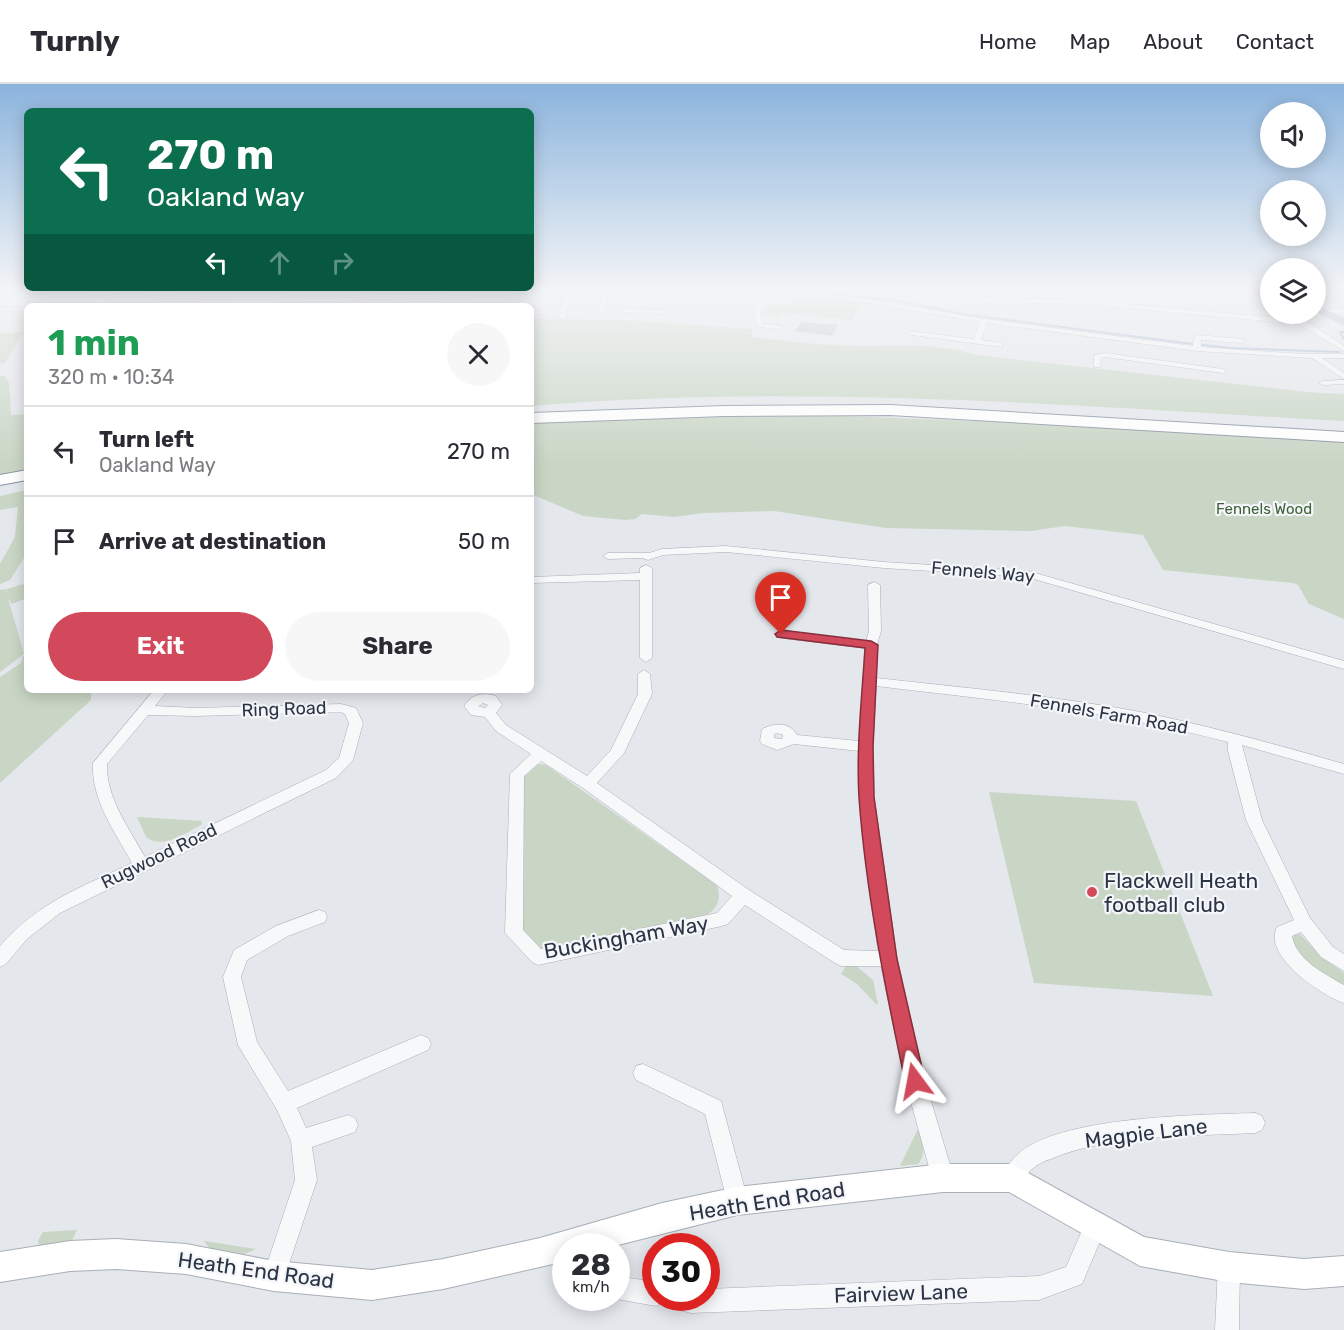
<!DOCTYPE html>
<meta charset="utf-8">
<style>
body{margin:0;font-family:Rubik,sans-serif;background:#f7f7f7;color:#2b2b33;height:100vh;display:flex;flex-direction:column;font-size:22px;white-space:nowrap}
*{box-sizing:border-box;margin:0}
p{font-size:20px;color:#7c7c81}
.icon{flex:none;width:33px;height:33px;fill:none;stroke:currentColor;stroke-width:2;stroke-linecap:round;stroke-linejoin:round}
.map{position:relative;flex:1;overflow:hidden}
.drawer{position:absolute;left:24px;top:219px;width:510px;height:390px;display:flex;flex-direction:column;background:#fff;border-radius:9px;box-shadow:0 3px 15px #0003}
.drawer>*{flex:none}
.top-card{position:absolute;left:24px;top:24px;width:510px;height:183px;border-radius:9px;box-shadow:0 3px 15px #0003;background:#0b6e4f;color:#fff;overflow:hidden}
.buttons{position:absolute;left:1260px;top:18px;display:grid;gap:12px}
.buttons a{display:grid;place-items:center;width:66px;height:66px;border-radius:50%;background:#fff;box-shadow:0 3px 15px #0003;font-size:30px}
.speed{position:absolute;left:552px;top:1149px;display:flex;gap:12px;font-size:30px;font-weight:700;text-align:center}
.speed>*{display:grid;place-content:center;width:78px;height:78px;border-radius:50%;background:#fff;box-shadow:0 3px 15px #0003;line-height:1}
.speed small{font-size:15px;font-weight:400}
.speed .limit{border:9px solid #d22;background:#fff;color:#111}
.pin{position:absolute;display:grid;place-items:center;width:51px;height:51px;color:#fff;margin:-62px -26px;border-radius:50% 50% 50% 0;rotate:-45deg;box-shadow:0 0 6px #0007}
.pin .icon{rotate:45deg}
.me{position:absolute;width:66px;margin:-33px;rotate:347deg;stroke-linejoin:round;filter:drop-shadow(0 0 4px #0008)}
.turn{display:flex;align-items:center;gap:21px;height:126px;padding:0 24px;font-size:27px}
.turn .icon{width:78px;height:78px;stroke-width:2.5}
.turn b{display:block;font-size:42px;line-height:51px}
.lanes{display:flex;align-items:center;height:57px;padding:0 24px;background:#0003;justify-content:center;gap:30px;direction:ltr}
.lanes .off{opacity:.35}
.round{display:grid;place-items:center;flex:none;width:63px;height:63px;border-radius:32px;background:#f7f7f7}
.overview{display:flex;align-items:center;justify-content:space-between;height:102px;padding:0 24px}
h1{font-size:36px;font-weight:700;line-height:45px;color:#1e9e55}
.cta{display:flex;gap:12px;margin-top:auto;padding:12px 24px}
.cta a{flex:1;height:69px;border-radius:36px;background:#d1495b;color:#fff;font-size:24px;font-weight:700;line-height:69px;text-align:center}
.cta a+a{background:#f7f7f7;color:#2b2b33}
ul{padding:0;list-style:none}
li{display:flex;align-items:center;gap:18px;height:90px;padding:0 24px;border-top:2px solid #e1e1e2}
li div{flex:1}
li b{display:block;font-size:22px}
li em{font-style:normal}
header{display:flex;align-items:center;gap:36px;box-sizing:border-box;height:84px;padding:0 30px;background:#fff;border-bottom:2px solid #e1e1e2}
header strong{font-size:28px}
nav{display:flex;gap:33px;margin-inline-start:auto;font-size:21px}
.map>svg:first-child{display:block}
.green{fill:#c9d6c5}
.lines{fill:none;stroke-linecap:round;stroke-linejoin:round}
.stream{stroke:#9fb4cc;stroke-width:2}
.river{fill:#9fb4cc;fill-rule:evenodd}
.building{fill:#bbc0ca}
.street-casing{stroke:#a9aeb7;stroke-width:1}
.secondary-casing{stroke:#a9aeb7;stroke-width:2}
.highway-casing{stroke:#8b94a3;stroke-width:2}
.street{fill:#f7f8fa;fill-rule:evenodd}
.secondary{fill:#fff;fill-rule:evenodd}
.highway{fill:#fff;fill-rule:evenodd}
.route{fill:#d1495b;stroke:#882f3b;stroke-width:1.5}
.poi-dot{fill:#d1495b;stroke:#f4f6f9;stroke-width:2}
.labels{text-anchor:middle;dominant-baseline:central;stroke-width:4.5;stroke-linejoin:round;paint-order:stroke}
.far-park-label{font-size:15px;fill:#3f6138;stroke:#f4f6f9}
.street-label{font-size:18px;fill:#2b3445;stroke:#f4f6f9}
.near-poi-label{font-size:21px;fill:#2b3445;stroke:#f4f6f9;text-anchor:start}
.near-street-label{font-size:21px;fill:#2b3445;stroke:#f4f6f9}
</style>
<header>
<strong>Turnly</strong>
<nav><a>Home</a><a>Map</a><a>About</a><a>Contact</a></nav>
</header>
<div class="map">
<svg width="1344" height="1246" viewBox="0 0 1344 1246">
<rect width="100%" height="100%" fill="#e4e7ec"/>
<path class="green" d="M765 210 862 218 852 236 783 229 780 233 763 231 767 219 790 221 792 213 765 212Z
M531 235 626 236 752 245 753 253C779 256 806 260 832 261 878 264 933 256 976 271L1317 309 1344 310V337C1072 322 803 299 531 322Z
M23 248 5 279 0 280V249Z
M0 292H5L9 299 11 331 27 330V385L0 390Z
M820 331 1050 340 1344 358V535L1309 520 1298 501 1293 499 1163 486 1143 451 1065 442 1031 447 886 444 774 427 703 429 674 433 642 430 635 435 626 436 583 432 531 410V340L632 333Z
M27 406V469L10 496 0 500V480L15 453 18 423 0 426V412Z
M27 499V514L12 520 8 514 24 570 0 588V506L6 505 7 508V505Z
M23 572 27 573V606H91V616L0 699V593L21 579Z
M532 679 546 681 717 801C721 815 719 822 707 831L548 865 533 866 520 855 521 686Z
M989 708 1136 717 1213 912 1034 899Z
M137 733 202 737 201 741C186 749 162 766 146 753Z
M1300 850 1322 873 1344 889V906C1325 893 1300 878 1291 856L1294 851Z
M847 880H854L873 896 878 920H876L857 900 841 890Z
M918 1045C923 1057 927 1069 918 1080L900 1082Z
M77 1146 71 1159 39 1163 38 1157 43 1148Z
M204 1157 256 1165 240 1172 211 1166Z"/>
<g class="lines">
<path class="stream" d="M143 207H171
M294 207H317
M317 207 400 209
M807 207 898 217 969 231 1185 259 1231 264 1339 268
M407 209 479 207
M1344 248H1340L1344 255"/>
<path class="river" d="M1316 221 1344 233V242L1316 228Z"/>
</g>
<path class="building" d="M802 238 838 241 832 252 794 247Z"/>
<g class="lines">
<defs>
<path id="street" d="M501 207H772L863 214 984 235 1193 262 1194 253 1198 251 1242 255 1246 257 1242 259 1201 256V263L1302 270H1344V274H1322L1344 289V295L1312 274 1197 267 987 239 981 256 1002 259V263L912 251 908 249 909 247 974 255 980 238 863 218 765 210 760 230 763 240 782 242V246L756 242 754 230 758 210H609L604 226 601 228 598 226 602 210H568L569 219 566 233 562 235 558 233 563 219 561 210 170 222H0V218L93 219 103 212 86 211 88 208 112 209V211L102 219H124L347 214Z
M926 207H941L987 214 1080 216 1292 235 1295 233 1305 236 1344 262V267L1298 240 1080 220 987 218Z
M1201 207H1235L1232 209H1204Z
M1237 207H1245L1270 219V223Z
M625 225 663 226 666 228 663 230 623 228Z
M1330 225H1344V229L1328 228Z
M1105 269 1223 285 1227 287 1223 289 1105 273 1101 274 1100 283H1094V271Z
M1344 296V300L1323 301 1319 299 1323 297Z
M726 462 884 478 1028 487 1344 577V585L1027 493 884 484 726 468 663 471 648 476 642 474 608 475 603 472 608 469H649L662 465Z
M646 481 652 484V574L646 578 640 574V496L531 499V493L640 489V484Z
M874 498 880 501 881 547 877 561 876 594C966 604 1057 612 1146 629 1213 643 1278 661 1344 680V690L1242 661 1262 736 1310 834 1333 863 1344 870V887L1321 873 1301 848 1292 852C1296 876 1325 890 1344 901V919C1321 911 1262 872 1277 843L1294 836 1246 736 1228 667V658C1112 627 994 616 876 602L873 663 874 713 897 875 925 997 954 1094 951 1102 943 1105 935 1102 932 1094 905 997 881 882H841L835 879 745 821 728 840 722 842 538 881 532 878 505 849 510 690 531 670 496 647 485 633 471 631 464 622C472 610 482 608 496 612L502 621 496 629 506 641 587 692 611 666 638 610V590L644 586 650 590 652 610 624 669 597 699 749 806 844 866 878 867 860 713 859 667 794 660 777 666 762 660 760 657 762 645C775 639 789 637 797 651L859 657 865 564 781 554 775 550 781 546 866 557 869 547 868 501ZM483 619 488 621 485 624 478 622ZM777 649 783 651 782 655 774 654V650ZM541 677 583 704 732 812 717 829 541 865 523 846 524 692Z
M154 606H168L155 622 196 624 341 620 356 624 363 639 353 676 336 694 60 829 27 855 6 880 0 883V862C38 818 82 803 132 779 115 748 91 716 93 679ZM341 628 345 630 349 639 339 674 326 686 145 773C129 744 106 714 107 680L148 631 196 632Z
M319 826 325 828 327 833 325 838 288 852 247 876 241 893 257 958 288 1007 421 951 428 954 431 960 428 966 297 1024 306 1044 348 1031 355 1034 358 1041 355 1048 312 1063 317 1096 285 1192 282 1200 274 1203 266 1200 263 1192 295 1096 291 1057 277 1026 238 961 223 893 234 866 276 842Z
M643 980 721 1017 748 1117 745 1125 737 1128 729 1125 705 1030 636 996 633 989 636 982Z
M1255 1029 1262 1032 1265 1039 1262 1046 1255 1049C1197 1052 1104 1051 1051 1075 1044 1077 1036 1081 1031 1086 1024 1093 1022 1101 1012 1105L1004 1102 1001 1094C1005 1086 1010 1077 1017 1071 1058 1032 1198 1031 1255 1029Z
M1095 1132 1103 1135 1106 1143 1082 1200 1039 1216 691 1229 665 1222 663 1219 656 1222 611 1214H616V1192L656 1198V1214H706V1205L1039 1192 1066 1183 1087 1135Z
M1229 1172 1237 1175 1240 1183 1239 1246H1215L1218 1183 1221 1175Z"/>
<path id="secondary" d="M943 1080H1012L1144 1153 1229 1168 1304 1175 1344 1172V1202L1304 1205 1229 1198 1140 1182 1009 1108H943L737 1131 614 1162H566V1177L443 1205 372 1216 274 1207 186 1190 116 1185 70 1187 0 1198V1168L70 1157 116 1155 186 1160 274 1177 372 1186 443 1175 540 1154 662 1119 737 1103Z"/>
<path id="highway" d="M890 321 1344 348V358L890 331 724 332 531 339V329L724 322Z
M27 386V396L0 401V391Z"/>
</defs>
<use href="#street" class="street-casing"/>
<use href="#secondary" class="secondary-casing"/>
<use href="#highway" class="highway-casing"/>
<use href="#street" class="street"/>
<use href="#secondary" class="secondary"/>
<use href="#highway" class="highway"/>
</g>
<linearGradient id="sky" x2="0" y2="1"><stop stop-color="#8bb4dd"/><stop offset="0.54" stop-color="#f3f4f6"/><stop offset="1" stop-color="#f3f4f6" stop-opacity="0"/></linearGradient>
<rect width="1344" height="381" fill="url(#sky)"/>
<path class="route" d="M781 546 871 557 878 561 873 663 874 713 897 875 925 997 922 1004 915 1006 908 1004 905 997C885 903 866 809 859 714 856 664 862 613 865 564L777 553 775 550Z"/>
<circle class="poi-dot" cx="1092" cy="808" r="6"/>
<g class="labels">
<g class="far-park-label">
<text x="1264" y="425">Fennels Wood</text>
</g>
<g class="street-label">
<text transform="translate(983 488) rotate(5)">Fennels Way</text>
<text transform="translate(284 625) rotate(-2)">Ring Road</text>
<text transform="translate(1109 630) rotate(10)">Fennels Farm Road</text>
<text transform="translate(159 772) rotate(-26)">Rugwood Road</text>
</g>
<g class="near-poi-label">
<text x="1104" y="796">Flackwell Heath<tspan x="1104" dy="24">football club</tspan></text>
</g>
<g class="near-street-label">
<text transform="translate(626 853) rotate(-10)">Buckingham Way</text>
<text transform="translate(1146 1049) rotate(-7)">Magpie Lane</text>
<text transform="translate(767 1117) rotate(-9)">Heath End Road</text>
<text transform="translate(256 1186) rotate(8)">Heath End Road</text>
<text transform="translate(901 1209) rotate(-2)">Fairview Lane</text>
</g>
</g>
</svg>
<div class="buttons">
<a><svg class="icon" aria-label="sound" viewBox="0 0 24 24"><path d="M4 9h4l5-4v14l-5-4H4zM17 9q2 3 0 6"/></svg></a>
<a><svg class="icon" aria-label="search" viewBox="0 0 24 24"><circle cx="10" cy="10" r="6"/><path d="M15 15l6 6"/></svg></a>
<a><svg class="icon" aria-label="layers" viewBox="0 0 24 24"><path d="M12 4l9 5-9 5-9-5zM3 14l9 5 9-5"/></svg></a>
</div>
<div class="speed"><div>28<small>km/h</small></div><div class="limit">30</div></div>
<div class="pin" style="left:781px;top:550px;background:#d93025"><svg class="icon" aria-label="arrive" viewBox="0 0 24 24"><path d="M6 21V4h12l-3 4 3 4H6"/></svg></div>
<svg class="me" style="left:915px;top:997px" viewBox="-20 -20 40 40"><path d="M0-17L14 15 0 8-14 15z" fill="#d1495b" stroke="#fff" stroke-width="4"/></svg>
<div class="top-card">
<div class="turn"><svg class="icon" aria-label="left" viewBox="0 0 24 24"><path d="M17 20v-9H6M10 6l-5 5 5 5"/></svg><div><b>270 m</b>Oakland Way</div></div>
<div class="lanes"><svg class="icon" aria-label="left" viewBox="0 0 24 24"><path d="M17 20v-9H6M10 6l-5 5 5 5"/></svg><svg class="icon off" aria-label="ahead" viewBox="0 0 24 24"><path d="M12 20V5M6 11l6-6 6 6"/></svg><svg class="icon off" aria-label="right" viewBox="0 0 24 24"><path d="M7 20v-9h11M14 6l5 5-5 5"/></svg></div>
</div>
<section class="drawer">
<div class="overview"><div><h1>1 min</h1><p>320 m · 10:34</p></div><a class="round"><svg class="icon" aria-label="close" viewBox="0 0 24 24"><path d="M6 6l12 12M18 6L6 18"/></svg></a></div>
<ul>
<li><svg class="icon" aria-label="left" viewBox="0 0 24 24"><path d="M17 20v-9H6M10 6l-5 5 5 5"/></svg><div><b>Turn left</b><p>Oakland Way</p></div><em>270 m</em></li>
<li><svg class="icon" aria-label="arrive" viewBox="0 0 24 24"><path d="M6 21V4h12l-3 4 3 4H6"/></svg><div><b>Arrive at destination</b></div><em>50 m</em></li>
</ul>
<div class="cta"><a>Exit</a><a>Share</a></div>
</section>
</div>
